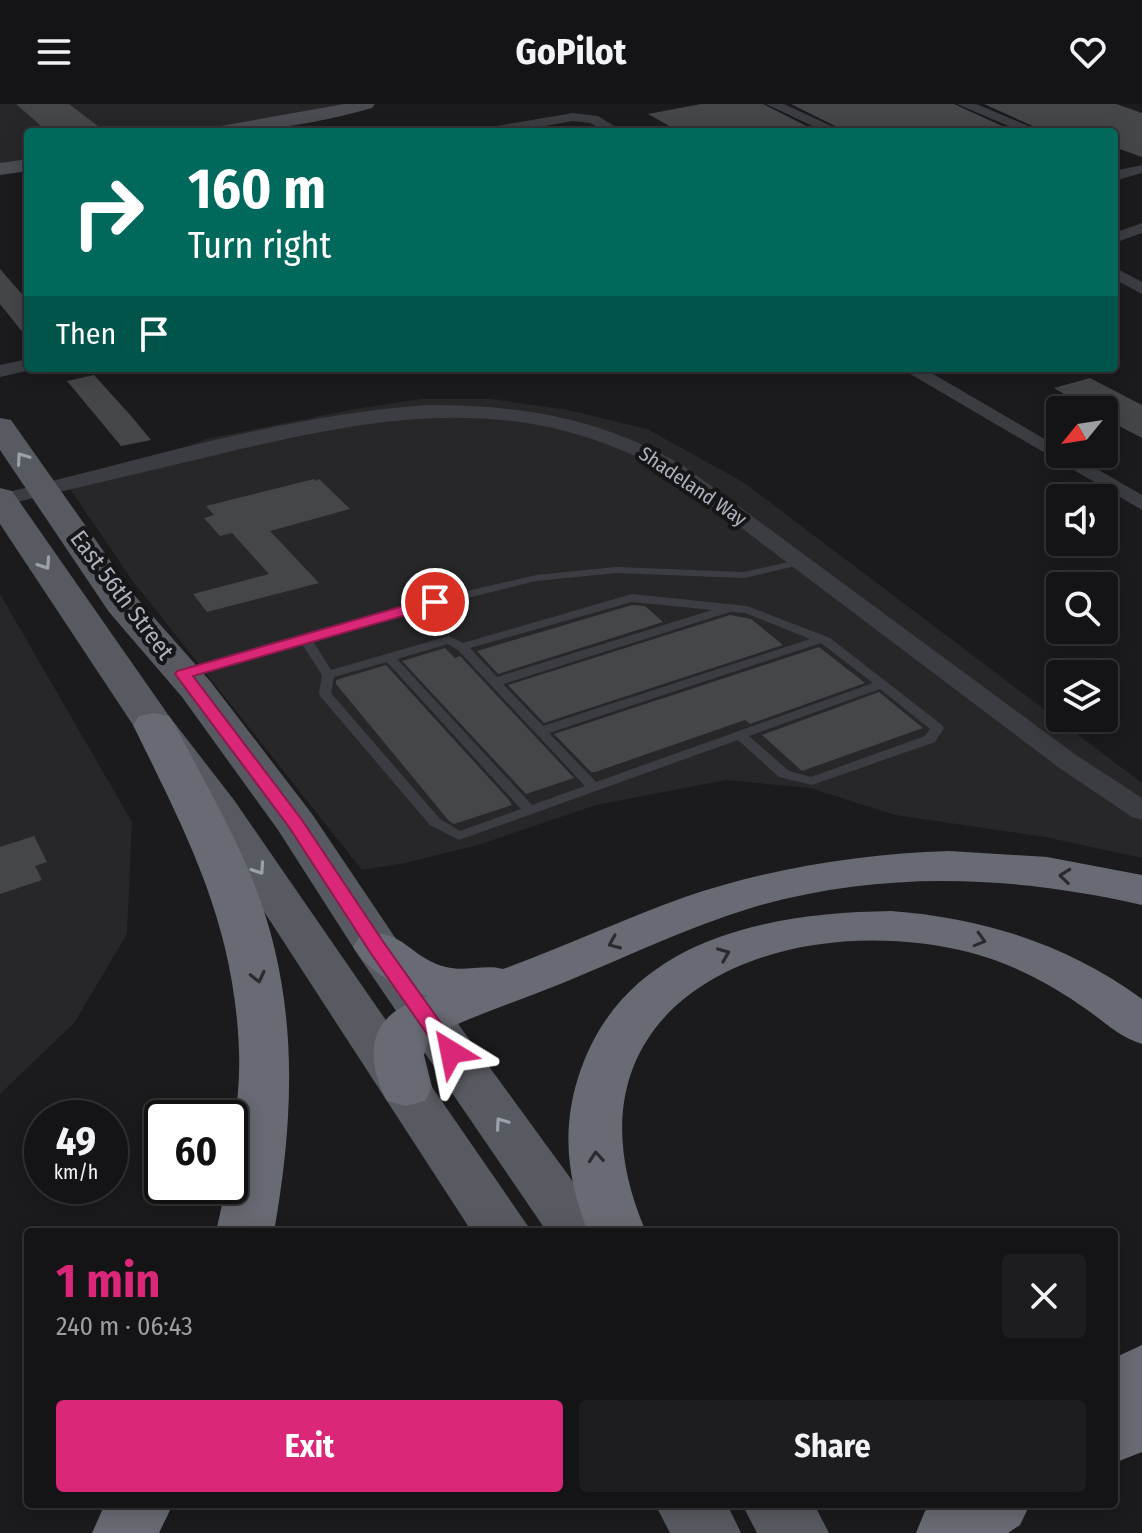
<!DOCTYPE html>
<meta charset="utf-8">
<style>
body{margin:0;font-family:"Fira Sans Condensed",sans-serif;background:#1d1d1f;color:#f1f3f6;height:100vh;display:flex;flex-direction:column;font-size:30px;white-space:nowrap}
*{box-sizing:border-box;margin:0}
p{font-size:26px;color:#9d9ea1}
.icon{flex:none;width:44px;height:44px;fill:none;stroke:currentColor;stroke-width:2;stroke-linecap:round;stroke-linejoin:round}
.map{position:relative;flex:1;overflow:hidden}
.side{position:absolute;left:24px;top:1124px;width:1094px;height:280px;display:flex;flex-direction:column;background:#141416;border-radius:8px;box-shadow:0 4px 20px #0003,0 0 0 2px #333335}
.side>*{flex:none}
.top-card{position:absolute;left:24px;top:24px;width:1094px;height:244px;border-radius:8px;box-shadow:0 4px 20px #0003,0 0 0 2px #333335;background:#00695c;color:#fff;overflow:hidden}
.needle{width:52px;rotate:240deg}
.tools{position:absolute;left:1046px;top:292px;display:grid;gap:16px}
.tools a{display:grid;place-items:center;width:72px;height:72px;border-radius:8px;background:#141416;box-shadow:0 4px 20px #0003,0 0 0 2px #333335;font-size:40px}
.speed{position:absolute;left:24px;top:996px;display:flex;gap:16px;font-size:40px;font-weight:700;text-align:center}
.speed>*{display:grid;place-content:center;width:104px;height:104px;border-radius:50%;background:#141416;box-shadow:0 4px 20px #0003,0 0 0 2px #333335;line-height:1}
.speed small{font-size:20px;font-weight:400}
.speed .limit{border:4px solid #111;border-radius:12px;background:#fff;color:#111}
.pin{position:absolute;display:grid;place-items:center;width:68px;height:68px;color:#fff;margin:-34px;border:4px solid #fff;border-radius:50%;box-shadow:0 2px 8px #0007}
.me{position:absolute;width:88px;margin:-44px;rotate:325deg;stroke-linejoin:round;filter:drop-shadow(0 0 6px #0008)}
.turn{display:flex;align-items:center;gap:28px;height:168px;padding:0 32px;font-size:36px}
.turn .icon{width:104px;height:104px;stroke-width:2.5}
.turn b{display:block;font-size:56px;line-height:68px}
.then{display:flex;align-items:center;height:76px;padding:0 32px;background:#0003;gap:16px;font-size:30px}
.round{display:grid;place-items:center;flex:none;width:84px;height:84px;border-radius:8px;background:#1d1d1f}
.summary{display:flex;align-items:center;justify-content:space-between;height:136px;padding:0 32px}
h1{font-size:48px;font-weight:700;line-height:60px;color:#db2777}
.button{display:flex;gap:16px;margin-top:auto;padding:16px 32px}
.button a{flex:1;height:92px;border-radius:8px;background:#db2777;color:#fff;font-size:32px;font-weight:700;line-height:92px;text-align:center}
.button a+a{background:#1d1d1f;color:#f1f3f6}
header{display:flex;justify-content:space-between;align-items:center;height:104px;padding:0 32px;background:#141416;font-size:36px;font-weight:700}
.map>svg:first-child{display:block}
.built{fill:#27272a}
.building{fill:#45464a}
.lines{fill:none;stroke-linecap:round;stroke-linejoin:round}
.lane{fill:#3c3d42;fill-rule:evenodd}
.street{fill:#3c3d42;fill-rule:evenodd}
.secondary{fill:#4a4c52;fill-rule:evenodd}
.primary{fill:#585a61;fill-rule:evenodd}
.highway{fill:#686b73;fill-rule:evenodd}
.oneway{stroke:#9ca0ab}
.oneway2{stroke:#2a2b2f}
.route{fill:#db2777;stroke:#8e194d;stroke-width:2}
.labels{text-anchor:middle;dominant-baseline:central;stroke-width:8;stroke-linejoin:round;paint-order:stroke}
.far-street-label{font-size:20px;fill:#adb2bd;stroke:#161618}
.street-label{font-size:24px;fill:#adb2bd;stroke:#161618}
</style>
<header><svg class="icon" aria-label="menu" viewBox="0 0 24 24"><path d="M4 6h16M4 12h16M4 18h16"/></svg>GoPilot<svg class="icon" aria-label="heart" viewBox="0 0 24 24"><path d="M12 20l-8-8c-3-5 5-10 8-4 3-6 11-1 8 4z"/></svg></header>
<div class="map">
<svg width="1142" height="1429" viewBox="0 0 1142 1429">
<rect width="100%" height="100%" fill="#1b1b1d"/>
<path class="built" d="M0 0H346L190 28H28V55L0 60Z
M421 295H491L568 306 647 325 743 378 1142 679V754L1045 733 895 711 810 684 726 676 596 701 478 741 405 759 362 766 132 476 70 385 206 335 355 305Z
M0 490 132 718 127 830 74 919 0 990Z"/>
<path class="building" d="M16 0H69L106 28H48Z
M701 0H763L818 28H680L648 10Z
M791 0H954L1015 28H847Z
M984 0H1116L1142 9V53L1114 43V28H1046Z
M0 165 28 197V235L0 200Z
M94 271 132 313 151 336 121 342 67 277Z
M1090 274 1142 301V334L1104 314V306H1090L1054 284Z
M314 375 316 377 319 375 350 405 270 427 319 479 207 508 193 490 269 470 232 429 220 432 204 414 214 411 206 402Z
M632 501 645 502 663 518 498 570 477 547Z
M730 511 751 515 783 541 544 619 508 581Z
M819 543 865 579 750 620 745 616 595 668H591L554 630Z
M445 544 455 554 460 552 574 674 526 690 402 557Z
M386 561 509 696 512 701 454 720 449 717 336 580V576Z
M879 588 923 624 802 667 762 631Z
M34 732 47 758 35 762 42 776 0 790V743Z"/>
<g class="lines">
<path class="lane" d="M801 455 805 456V460L744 474 616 469 536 477 422 505 313 537 331 566 449 532 463 539 632 490 747 502 830 534 942 621 944 624 935 638 812 681 779 673 738 636 459 736 430 721 320 592 319 589 322 571 302 540 184 574 178 570 180 567 415 499 536 471 616 463 744 468ZM632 498 712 506 497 573 470 544ZM730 508 745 509 810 535 543 622 503 580ZM821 539 873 579 596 678 549 629ZM448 540 458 546 585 682 532 701 397 555ZM387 558 521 705 460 727 440 715 331 589 334 573ZM880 585 930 625 925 632 811 673 789 667 749 632Z"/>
<path class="street" d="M766 0H784L844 28H825Z
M957 0H976L1043 28H1023Z
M573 9 598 12 624 28H607L590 19 573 17 510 28H478L485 24Z
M1142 61V69L1114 77V67Z
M1142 119V129L1114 139V129Z
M1114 163 1142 178V190L1114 175Z
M28 255V264L35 265 0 273V261Z
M900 264H923L1060 344V350H1071L1142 391V406Z
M428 301C523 301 601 314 684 362L1076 651 1142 694V716L1132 713 1058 663 670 370C516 283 374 313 212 352 141 369 71 385 0 402V390C141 356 283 311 428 301Z"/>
<path class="secondary" d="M344 0H375L372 4C319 19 266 28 211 28L221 22Z
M28 55V67L0 71V59Z"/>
<path class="primary" d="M0 314 11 316 135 492 210 577 312 710 394 832 598 1112 607 1128H547L360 854 278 726 182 593 109 508 0 346Z
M0 384 12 387 169 612 234 696 532 1128H472L202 712 133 621 0 420Z
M655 1400H727L741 1429H670Z
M742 1400H814L829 1429H757Z"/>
<path class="highway" d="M154 609 169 612 175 621C202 673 232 725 254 779 299 894 295 1009 274 1128H216L226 1082H230C230 1037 241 993 239 948 235 821 188 733 133 621L139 612Z
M949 747 1047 753 1142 771V801C1013 771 879 766 751 804 689 823 630 851 570 876 523 896 474 910 429 934L424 951 432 983 425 997 406 1002 387 997C372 969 364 932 393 909 402 901 417 897 428 892 399 884 369 869 353 843L360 832C401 820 410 855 446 863 465 868 484 860 503 865 564 843 623 815 685 793 771 764 859 750 949 747Z
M891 807C983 814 1067 840 1142 895V940C1119 933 1105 918 1086 905 1052 881 1013 860 972 849 781 800 546 896 646 1128H588C568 1077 561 1028 578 974 621 836 763 809 891 807Z
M1142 1241V1348L1114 1359V1254Z
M105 1400H173L159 1429H92Z
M937 1400H1030L1020 1421 1008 1429H916L925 1407Z"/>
</g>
<defs><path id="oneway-chevron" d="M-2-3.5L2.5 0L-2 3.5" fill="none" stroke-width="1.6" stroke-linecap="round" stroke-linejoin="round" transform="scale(2)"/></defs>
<g class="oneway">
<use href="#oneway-chevron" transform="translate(22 354) rotate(-125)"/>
<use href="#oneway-chevron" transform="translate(45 460) rotate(56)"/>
<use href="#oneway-chevron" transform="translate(259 765) rotate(56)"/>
<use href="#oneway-chevron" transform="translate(501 1019) rotate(-125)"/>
</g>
<g class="oneway2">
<use href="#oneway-chevron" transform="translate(1065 772) rotate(-174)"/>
<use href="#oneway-chevron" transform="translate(980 836) rotate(16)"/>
<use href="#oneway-chevron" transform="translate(614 839) rotate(157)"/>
<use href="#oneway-chevron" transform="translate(724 850) rotate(-22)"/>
<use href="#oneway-chevron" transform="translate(258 873) rotate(77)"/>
<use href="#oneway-chevron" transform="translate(596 1053) rotate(-95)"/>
</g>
<path class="route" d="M435 493 441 494V501L193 572 302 716 384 839 458 943 461 948 458 953H443L370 848 289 723 175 570 177 567Z"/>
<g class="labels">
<g class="far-street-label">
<text transform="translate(693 382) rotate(34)">Shadeland Way</text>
</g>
<g class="street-label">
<text transform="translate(122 491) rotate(53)">East 56th Street</text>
</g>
</g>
</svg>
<div class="tools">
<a><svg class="needle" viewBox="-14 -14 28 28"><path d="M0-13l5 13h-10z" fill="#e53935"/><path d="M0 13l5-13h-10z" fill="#9d9ea1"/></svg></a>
<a><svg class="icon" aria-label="sound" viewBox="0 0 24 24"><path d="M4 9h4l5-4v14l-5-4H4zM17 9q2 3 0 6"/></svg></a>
<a><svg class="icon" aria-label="search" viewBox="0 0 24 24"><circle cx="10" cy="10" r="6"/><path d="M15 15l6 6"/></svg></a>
<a><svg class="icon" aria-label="layers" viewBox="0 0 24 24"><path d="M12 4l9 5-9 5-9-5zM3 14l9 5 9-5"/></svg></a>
</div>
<div class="speed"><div>49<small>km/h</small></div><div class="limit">60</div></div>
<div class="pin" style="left:435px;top:498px;background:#d93025"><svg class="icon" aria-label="arrive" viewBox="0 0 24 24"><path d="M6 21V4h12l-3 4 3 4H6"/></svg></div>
<svg class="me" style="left:451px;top:948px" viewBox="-20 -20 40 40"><path d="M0-17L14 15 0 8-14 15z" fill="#db2777" stroke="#fff" stroke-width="4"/></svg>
<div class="top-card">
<div class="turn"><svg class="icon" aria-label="right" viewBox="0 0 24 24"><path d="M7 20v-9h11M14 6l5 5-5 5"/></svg><div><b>160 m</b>Turn right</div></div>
<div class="then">Then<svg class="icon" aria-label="arrive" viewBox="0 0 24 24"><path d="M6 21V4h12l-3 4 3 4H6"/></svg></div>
</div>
<section class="side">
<div class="summary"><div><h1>1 min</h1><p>240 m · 06:43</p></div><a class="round"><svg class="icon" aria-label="close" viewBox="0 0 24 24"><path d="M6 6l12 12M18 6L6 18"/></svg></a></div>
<div class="button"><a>Exit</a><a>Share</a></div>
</section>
</div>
